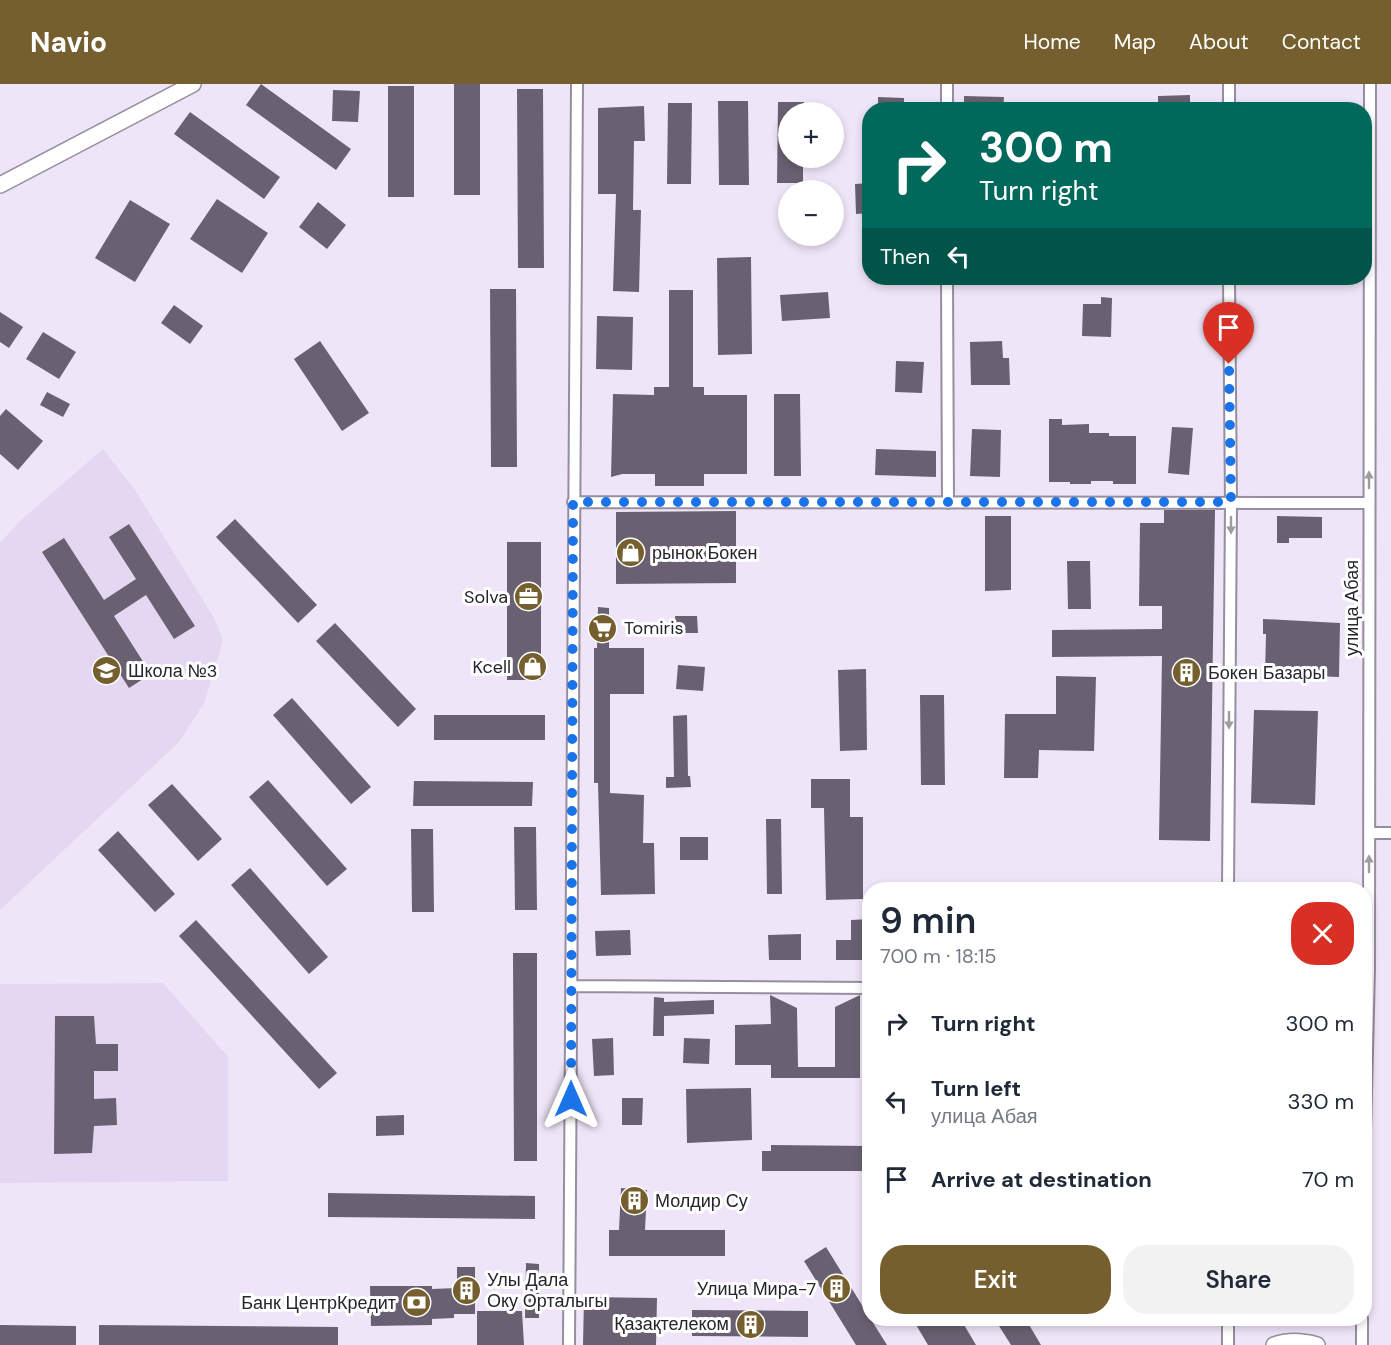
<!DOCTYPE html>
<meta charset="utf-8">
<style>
body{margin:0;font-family:"DM Sans",sans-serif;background:#f2f2f3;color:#1f2937;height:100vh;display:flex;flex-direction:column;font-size:22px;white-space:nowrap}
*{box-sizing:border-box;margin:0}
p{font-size:20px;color:#747a83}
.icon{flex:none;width:33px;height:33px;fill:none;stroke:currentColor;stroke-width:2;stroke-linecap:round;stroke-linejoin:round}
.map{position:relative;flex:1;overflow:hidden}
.drawer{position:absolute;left:862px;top:798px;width:510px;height:444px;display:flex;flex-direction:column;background:#fff;border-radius:24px;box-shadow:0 3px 9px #0003}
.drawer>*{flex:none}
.top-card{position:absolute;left:862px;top:18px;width:510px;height:183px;border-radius:24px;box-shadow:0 3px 9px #0003;background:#00695c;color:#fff;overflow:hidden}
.controls{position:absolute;left:778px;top:18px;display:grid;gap:12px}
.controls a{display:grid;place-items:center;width:66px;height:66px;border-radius:50%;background:#fff;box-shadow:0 3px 9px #0003;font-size:30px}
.pin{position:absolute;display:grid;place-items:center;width:51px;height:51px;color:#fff;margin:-62px -26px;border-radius:50% 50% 50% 0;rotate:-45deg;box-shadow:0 0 6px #0007}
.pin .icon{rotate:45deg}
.me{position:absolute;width:66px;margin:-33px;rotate:0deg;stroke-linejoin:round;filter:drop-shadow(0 0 4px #0008)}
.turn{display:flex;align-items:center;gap:21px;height:126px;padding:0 18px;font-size:27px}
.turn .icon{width:78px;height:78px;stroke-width:2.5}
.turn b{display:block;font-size:42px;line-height:51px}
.then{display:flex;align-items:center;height:57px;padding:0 18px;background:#0003;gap:12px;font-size:22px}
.round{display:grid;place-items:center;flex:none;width:63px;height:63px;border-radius:24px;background:#f2f2f3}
.head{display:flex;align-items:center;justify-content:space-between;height:102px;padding:0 18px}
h1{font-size:36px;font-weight:600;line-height:45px}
.cta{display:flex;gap:12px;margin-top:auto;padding:12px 18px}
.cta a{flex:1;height:69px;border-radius:24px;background:#765f2f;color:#fff;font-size:24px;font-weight:600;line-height:69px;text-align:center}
.cta a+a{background:#f2f2f3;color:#1f2937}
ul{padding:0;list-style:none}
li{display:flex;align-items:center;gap:18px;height:78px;padding:0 18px}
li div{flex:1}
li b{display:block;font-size:22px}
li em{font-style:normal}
header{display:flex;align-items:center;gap:36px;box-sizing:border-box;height:84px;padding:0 30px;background:#765f2f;color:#fff}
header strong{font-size:28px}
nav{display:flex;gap:33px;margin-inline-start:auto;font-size:21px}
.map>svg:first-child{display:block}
.built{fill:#e4d7f1}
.building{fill:#696171}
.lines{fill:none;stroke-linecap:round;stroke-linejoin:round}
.street-casing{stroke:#968d9e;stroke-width:14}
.secondary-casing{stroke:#968d9e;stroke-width:18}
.street{stroke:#fff;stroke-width:10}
.secondary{stroke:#fff;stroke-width:15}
.oneway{fill:#9e9ca0}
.route{stroke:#1a73e8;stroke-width:10;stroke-dasharray:0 18}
.labels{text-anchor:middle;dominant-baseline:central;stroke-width:6;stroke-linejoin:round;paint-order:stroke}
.poi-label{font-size:18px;fill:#27242b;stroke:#fff;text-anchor:start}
.street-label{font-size:18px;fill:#27242b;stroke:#fff}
</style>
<header>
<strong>Navio</strong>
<nav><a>Home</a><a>Map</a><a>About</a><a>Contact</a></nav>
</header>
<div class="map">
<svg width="1391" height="1261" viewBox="0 0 1391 1261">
<rect width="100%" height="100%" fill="#efe5f8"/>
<path class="built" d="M103 365 135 406 214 534 223 556 204 619 179 658 0 826V459L20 437Z
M163 899 228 973V1097L0 1099V900Z"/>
<path class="building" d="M261 0 351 65 336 86 246 21Z
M454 0H480V111H454Z
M388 2H414V113H388Z
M517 5H543L544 184H518Z
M333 6 360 7 358 38 332 37Z
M1190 11V26H1158V12Z
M964 12 1004 13 1003 26H964Z
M878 13 904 14V26H878Z
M718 17H748L749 101H719Z
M778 18H804V28H789V74H803V99H777Z
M668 19H692L691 100H667Z
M644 22 645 57H634L633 126H641L639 208 613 207 616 110H598V24Z
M190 28 280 93 264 115 174 50Z
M870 99V129L856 130 855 100Z
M217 115 268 149 242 189 190 155Z
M130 116 170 140 135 198 95 174Z
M318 118 346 141 327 165 299 143Z
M751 173 752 270 718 271 717 174Z
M490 205H516L517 383H491Z
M669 206H693V303H704V311H747V390H704V402H655V390H622L611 393 613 310 654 311V303H669Z
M828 208 830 234 782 237 780 211Z
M1101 213 1112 214 1111 253 1082 252 1083 220H1101Z
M174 221 203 242 190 260 161 239Z
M0 228 23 243 9 264 0 258Z
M597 232 633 233 632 286 596 285Z
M43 248 76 268 59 295 26 275Z
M320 257 369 329 342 347 294 275Z
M1002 257 1003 274H1009L1010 301H971L970 258Z
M896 277 924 278 922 309 895 308Z
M47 308 70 320 63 333 40 321Z
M774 310H800L801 392H774Z
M6 325 43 357 18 386 0 370V332Z
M1049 335H1062V341L1089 340V349H1109V352H1136V400H1113V397H1091V400H1070V398H1049Z
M1172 343 1193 344 1189 391 1168 389Z
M972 345 1001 346 1000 393 970 392Z
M876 365 936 367V393L875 391Z
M1164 426H1215L1210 757 1159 756 1162 572 1052 573V546L1162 545V522H1139L1140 439H1164Z
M736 427V499L616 500V428Z
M985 432H1011V506L985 507Z
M1277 432 1322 433V454H1289V459H1277Z
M235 435 317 521 298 539 216 453Z
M129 440 195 542 174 555 146 511 114 532 151 590 129 604 42 468 64 454 104 516 136 495 109 453Z
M507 458H541V596H507Z
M1067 477H1090L1091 525H1068Z
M598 523 609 524V564H644V610H610V709L644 711 643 759H654L655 810 601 811 598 699H594V564H597Z
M675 532H697L698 549H676Z
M1263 535 1340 539 1339 593 1265 590 1266 550H1263Z
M335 539 416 625 398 643 316 557Z
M678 581 705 583 703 607 676 605Z
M866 585 867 666 840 667 838 586Z
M1056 592 1096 593 1094 667 1039 666 1038 694H1004L1005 630H1056Z
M920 611H944L945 701H921Z
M292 614 371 703 351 720 273 631Z
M1254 626 1318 627 1315 721 1251 719Z
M434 631H545V656H434Z
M687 631 688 692H690L691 703 666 704V693H674L673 632Z
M811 695H850V733H863V815L826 816 824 724H811Z
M268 696 347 785 327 802 249 713Z
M414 697 533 698 532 722H413Z
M172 700 222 755 198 777 148 721Z
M766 735H781L782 810H767Z
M514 743H536L537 826H515Z
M411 745H433L434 828H412Z
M118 747 175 810 155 828 98 766Z
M680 753H708V776H680Z
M250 784 328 873 309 890 231 801Z
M870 835V876H836V856H851V836Z
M196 836 337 989 319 1005 179 852Z
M630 846 631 871 596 872 595 847Z
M801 850V876H769L768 851Z
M513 869H537V1077H514Z
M770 911 797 924 798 983H835V923L860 911V994H771V981H735V941L771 940Z
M654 913 664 914V918L714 916V930L664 932V952H653Z
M55 932H94L96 960H118V987H94V1015L116 1014 117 1041 94 1042 92 1069 54 1070Z
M613 954 614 991 594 992 592 955Z
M684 954 710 955 709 980 683 979Z
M751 1004 752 1056 687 1059 686 1005Z
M622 1014H643L642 1041H622Z
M404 1031V1051L376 1052V1032Z
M771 1061 870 1062V1087H762V1067H771Z
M621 1104 647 1106 645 1146H725V1172H609V1146H619Z
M328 1109 535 1112V1135L328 1133Z
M826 1163 870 1234 887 1261H856L804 1177Z
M526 1179 539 1180V1234H525Z
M457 1183H475V1230H454V1234L432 1235V1241L371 1242 370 1202H432V1205L457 1204Z
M584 1213 657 1214 656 1261H583Z
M692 1226 808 1227V1253L692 1252Z
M477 1227H522L524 1261H477Z
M912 1234H960L976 1261H928Z
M994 1234H1025L1041 1261H1011Z
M0 1241 76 1242V1261H0Z
M99 1241 338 1243V1261H99Z"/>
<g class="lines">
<defs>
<path id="street" d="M947 0V26
M1229 0V26
M947 194 948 419
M573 418 1369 419
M1369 749H1391
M1228 806 1231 419 1229 194
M571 902 870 904
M1365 1049 1369 885 1370 0
M1228 1234V1261
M569 1261 577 0
M1362 1261V1234"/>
<path id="secondary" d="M0 101 193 0
M1274 1261C1288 1256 1303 1257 1317 1261"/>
</defs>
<use href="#street" class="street-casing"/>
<use href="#secondary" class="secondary-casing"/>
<use href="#street" class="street"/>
<use href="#secondary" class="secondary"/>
</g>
<defs><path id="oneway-solid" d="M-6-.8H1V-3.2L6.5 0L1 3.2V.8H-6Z" transform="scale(1.5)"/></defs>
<g class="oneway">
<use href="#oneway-solid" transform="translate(1369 396) rotate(-90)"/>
<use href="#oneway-solid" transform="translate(1231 441) rotate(90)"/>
<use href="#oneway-solid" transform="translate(1229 636) rotate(90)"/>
<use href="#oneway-solid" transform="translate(1369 780) rotate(-90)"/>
</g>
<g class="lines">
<path class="route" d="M571 1015 573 418H1231L1229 280"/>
</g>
<defs>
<symbol id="shop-disc" viewBox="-11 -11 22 22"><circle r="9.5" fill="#765f2f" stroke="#fff"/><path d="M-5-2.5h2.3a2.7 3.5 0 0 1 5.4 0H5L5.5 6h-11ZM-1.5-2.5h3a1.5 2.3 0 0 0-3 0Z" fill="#fff"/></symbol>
<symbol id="office-disc" viewBox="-11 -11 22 22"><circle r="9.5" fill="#765f2f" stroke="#fff"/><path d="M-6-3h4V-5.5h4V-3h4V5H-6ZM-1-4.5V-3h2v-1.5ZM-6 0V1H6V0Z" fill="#fff"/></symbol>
<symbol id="supermarket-disc" viewBox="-11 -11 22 22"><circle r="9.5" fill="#765f2f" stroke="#fff"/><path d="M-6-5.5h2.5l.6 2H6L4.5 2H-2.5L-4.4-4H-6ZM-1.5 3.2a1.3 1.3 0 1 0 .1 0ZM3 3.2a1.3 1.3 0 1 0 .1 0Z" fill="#fff"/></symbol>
<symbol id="school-disc" viewBox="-11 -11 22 22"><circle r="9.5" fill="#765f2f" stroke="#fff"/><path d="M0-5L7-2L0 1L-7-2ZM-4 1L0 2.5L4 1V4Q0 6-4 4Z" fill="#fff"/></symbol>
<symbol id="building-disc" viewBox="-11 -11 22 22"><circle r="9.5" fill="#765f2f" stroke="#fff"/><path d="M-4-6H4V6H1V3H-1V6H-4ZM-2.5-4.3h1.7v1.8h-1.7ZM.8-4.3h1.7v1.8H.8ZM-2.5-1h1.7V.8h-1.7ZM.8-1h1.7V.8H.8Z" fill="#fff"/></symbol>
<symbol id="bank-disc" viewBox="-11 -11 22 22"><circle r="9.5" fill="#765f2f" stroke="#fff"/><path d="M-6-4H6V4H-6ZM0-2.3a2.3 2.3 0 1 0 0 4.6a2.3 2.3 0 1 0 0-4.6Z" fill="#fff"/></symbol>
</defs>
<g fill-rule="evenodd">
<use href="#shop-disc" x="614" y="452" width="33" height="33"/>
<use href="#office-disc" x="512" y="496" width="33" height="33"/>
<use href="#supermarket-disc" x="586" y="528" width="33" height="33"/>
<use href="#shop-disc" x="516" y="566" width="33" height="33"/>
<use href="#school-disc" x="90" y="570" width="33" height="33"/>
<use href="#building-disc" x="1170" y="572" width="33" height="33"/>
<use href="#building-disc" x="618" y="1100" width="33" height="33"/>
<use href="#building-disc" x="820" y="1188" width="33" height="33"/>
<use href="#building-disc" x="450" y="1190" width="33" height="33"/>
<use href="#bank-disc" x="400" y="1202" width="33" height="33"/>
<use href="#building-disc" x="734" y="1224" width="33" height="33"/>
</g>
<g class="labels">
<g class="poi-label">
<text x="652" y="469">рынок Бокен</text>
<text x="508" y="513" text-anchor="end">Solva</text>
<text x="624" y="544">Tomiris</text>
<text x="511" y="583" text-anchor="end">Kcell</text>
<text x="128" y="587">Школа №3</text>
<text x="1208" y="589">Бокен Базары</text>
<text x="655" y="1117">Молдир Су</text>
<text x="487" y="1196">Улы Дала<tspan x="487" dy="21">Оку Орталыгы</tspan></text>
<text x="816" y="1205" text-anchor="end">Улица Мира-7</text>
<text x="396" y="1219" text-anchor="end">Банк ЦентрКредит</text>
<text x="729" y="1240" text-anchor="end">Қазақтелеком</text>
</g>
<g class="street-label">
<text transform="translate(1352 524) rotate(-90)">улица Абая</text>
</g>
</g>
</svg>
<div class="controls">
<a>+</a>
<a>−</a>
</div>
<div class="pin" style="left:1229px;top:280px;background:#d93025"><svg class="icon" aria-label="arrive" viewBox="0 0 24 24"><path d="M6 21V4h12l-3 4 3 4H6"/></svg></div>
<svg class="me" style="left:571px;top:1015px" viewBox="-20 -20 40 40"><path d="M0-17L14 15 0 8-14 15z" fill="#1a73e8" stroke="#fff" stroke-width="4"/></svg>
<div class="top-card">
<div class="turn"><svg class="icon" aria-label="right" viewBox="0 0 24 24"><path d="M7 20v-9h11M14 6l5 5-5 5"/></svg><div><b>300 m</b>Turn right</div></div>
<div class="then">Then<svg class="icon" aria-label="left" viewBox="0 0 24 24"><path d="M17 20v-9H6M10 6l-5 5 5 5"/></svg></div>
</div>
<section class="drawer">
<div class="head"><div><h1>9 min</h1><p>700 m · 18:15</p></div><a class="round" style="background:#d93025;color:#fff"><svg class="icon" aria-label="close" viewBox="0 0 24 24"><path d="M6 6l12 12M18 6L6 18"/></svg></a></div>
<ul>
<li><svg class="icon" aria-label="right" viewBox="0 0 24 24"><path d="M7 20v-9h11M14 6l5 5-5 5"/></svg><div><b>Turn right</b></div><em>300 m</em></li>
<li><svg class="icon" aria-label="left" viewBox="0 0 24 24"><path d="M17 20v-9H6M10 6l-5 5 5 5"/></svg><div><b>Turn left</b><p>улица Абая</p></div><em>330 m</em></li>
<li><svg class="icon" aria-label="arrive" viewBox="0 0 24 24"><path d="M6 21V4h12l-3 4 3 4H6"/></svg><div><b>Arrive at destination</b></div><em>70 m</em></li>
</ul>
<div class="cta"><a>Exit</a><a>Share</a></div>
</section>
</div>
